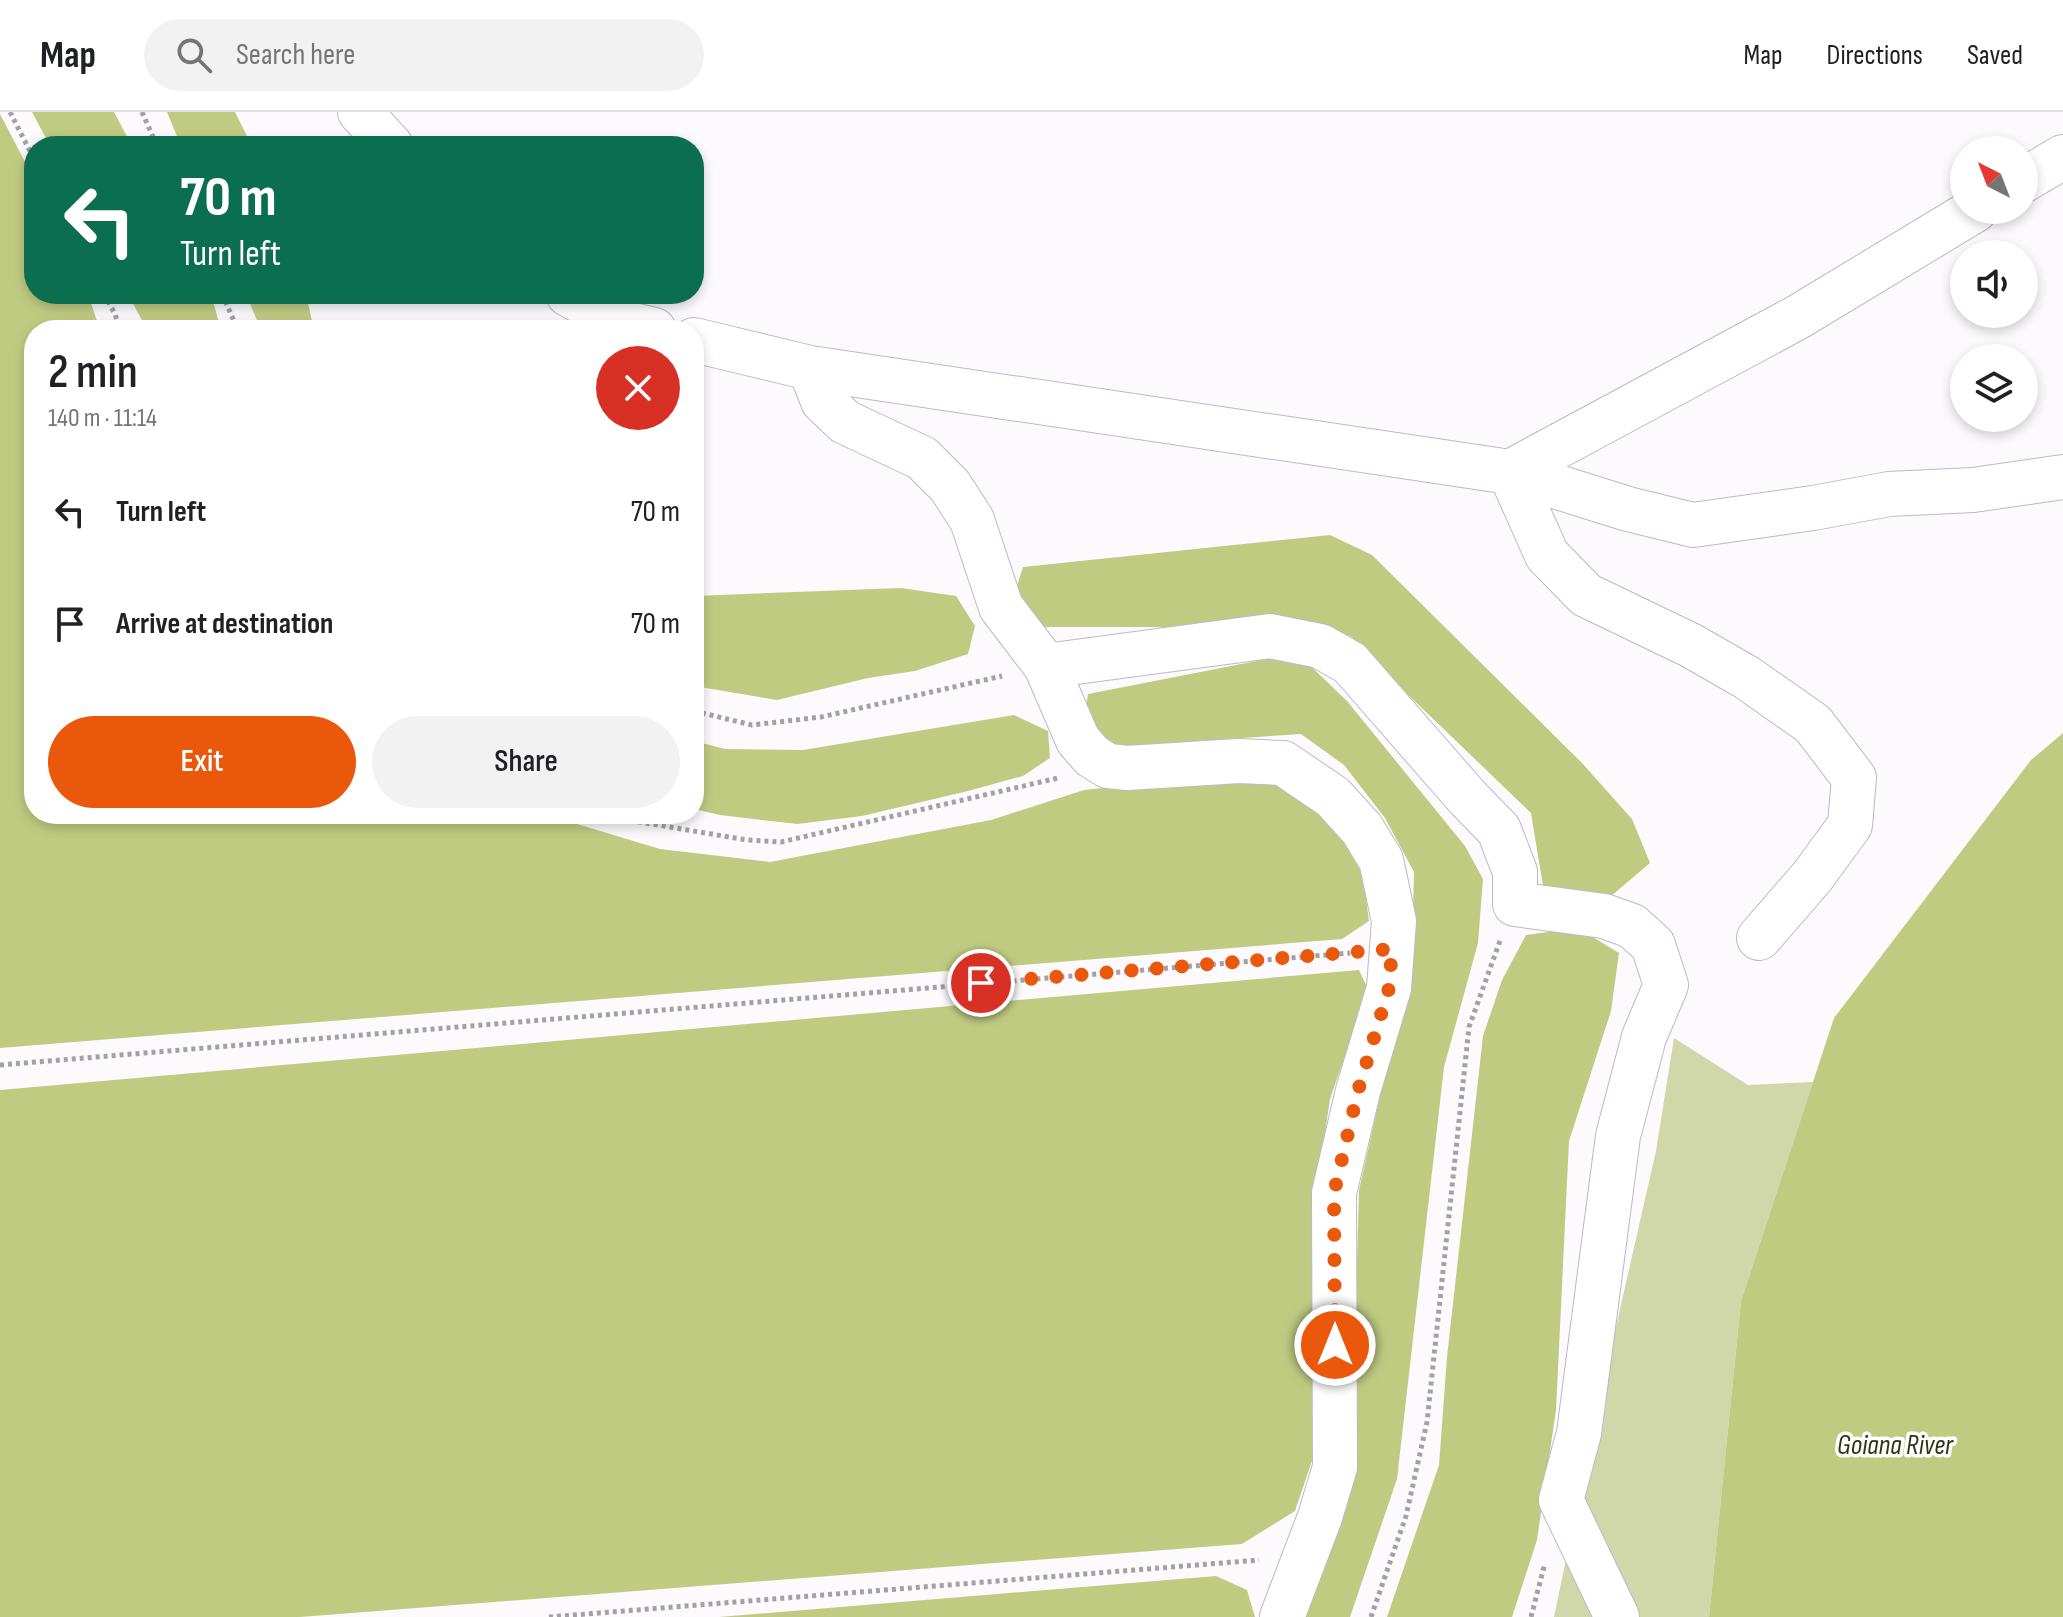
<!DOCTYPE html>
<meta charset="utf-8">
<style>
body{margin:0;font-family:"Sofia Sans Condensed",sans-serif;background:#f2f2f2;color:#202124;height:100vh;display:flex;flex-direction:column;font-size:30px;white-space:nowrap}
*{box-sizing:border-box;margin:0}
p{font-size:26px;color:#757577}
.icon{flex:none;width:44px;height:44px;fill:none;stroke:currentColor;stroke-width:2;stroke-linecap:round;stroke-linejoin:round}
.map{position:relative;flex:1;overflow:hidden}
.panel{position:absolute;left:24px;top:208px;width:680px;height:504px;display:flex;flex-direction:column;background:#fff;border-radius:32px;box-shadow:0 4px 12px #0003}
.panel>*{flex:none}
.guide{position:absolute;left:24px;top:24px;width:680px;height:168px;border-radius:32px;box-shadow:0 4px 12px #0003;background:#0b6e4f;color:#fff;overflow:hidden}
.needle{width:52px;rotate:318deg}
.tools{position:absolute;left:1950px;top:24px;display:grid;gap:16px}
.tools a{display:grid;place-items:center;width:88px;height:88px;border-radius:50%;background:#fff;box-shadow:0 4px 12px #0003;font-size:40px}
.pin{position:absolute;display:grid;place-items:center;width:68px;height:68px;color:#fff;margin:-34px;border:4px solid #fff;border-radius:50%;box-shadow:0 2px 8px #0007}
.me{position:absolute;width:88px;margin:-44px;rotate:0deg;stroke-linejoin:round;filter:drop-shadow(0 0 6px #0008)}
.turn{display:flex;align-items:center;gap:28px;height:168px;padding:0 24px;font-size:36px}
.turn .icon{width:104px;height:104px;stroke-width:2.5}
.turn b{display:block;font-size:56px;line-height:68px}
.round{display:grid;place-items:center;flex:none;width:84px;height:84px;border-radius:42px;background:#f2f2f2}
.summary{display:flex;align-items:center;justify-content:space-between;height:136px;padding:0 24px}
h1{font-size:48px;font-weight:600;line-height:60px}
.action{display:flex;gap:16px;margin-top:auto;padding:16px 24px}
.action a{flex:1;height:92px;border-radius:48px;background:#ea580c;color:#fff;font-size:32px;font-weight:600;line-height:92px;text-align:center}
.action a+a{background:#f2f2f2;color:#202124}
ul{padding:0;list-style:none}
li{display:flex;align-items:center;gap:24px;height:112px;padding:0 24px}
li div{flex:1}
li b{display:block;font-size:30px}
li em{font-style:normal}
header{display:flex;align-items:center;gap:48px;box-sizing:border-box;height:112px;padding:0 40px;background:#fff;border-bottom:2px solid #e0e0e0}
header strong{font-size:38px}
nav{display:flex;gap:44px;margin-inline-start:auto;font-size:28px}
.search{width:560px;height:72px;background:#f2f2f2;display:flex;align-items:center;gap:20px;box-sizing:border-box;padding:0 28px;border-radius:44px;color:#757577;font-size:30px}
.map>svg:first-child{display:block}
.green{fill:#d0d8a9}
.water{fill:#c0cb82}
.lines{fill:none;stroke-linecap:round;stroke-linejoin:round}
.minor-casing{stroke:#c0b7c7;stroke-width:46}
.path{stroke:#a4a1a6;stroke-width:5;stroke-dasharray:4 4;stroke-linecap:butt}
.minor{stroke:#fff;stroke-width:44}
.route{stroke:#ea580c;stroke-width:14;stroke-dasharray:0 25.2}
.labels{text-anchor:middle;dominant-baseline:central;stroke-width:7;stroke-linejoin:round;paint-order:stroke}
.water-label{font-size:28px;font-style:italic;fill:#303415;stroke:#fff}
</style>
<header>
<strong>Map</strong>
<div class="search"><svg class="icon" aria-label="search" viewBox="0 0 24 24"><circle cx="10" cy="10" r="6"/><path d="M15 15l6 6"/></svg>Search here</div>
<nav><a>Map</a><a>Directions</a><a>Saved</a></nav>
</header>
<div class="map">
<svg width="2063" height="1505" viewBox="0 0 2063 1505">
<rect width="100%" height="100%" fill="#fcfafd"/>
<path class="green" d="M1674 926 1748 973 1813 970 1741 1189 1709 1505H1554L1600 1285 1656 1039Z"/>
<path class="water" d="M32 0H114L132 34H50Z
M167 0H235L252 34H181Z
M0 2 34 67V182H88L100 218H34V702H544L660 737 770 750 991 708 1084 678 1238 662 1277 667 1332 711 1363 763 1369 809 1342 827 0 936Z
M128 182H211L221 218H147Z
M246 182H306L314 218H261Z
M1330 423 1372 443 1582 651 1632 707 1650 751 1610 785 1544 780 1531 701 1375 551 1352 525 1295 512 1184 515H1043L1013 486 1023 455Z
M901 476 956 484 975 514 968 542 915 559 868 566 777 588 694 574V484Z
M1297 541 1347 589 1465 734 1483 767 1478 831 1444 955 1397 1367 1350 1505H1301L1351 1362 1359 1078 1412 842 1414 760 1385 706 1344 653 1301 622 1107 635 1084 609 1088 582Z
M1014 603 1048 619 1050 646 1023 664 968 679 862 704 797 712 720 703 694 697V629L725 637 803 638Z
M2063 621V1505H1709L1741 1189 1834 906 2031 648Z
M1578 816 1619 841 1611 899 1569 1029 1556 1298 1537 1428 1512 1505H1387L1439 1353 1447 1245 1483 924 1502 868 1526 823Z
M1359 858 1368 877 1330 987 1317 1074 1315 1340 1295 1399 1242 1432 300 1505H0V978Z
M1216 1464 1247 1478 1255 1505H719Z"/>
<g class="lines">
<defs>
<path id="minor" d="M360 0 391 34
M2024 68 2063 45
M568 182 616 209 654 218
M694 228 810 256 1510 360 1628 397 1693 413 1813 396 1889 382 1973 378 2063 365
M810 256 823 289 845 310 922 346 950 374 972 408 1001 495 1046 554 1078 628 1092 644 1108 654 1127 656 1239 649 1283 651 1333 685 1362 717 1381 748 1394 809 1389 876 1358 979 1334 1081 1335 1355 1320 1405 1282 1505
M1510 360 1547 443 1586 483 1690 533 1746 565 1813 612 1854 666 1850 713 1812 765 1759 826
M1510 360 1798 205 1975 98
M1046 554 1270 524 1320 534 1350 551 1466 684 1499 718 1515 760V792L1604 804 1632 814 1653 833 1666 873 1644 925 1618 1024 1579 1321 1561 1388 1617 1505"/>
</defs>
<use href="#minor" class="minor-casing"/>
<path class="path" d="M10 0 34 47
M142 0 157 34
M104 182 115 202 120 218
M222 182 238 218
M694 599 752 613 821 605 1002 564
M607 702 622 707 747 728 781 730 1058 666
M0 953 1350 841
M549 1505 1259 1448
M1371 1505 1406 1404 1427 1310 1469 915 1501 826
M1531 1505 1545 1451"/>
<use href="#minor" class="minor"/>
</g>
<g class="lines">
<path class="route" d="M981 871 1392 837 1389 876 1358 979 1334 1081 1335 1233"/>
</g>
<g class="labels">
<g class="water-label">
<text x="1895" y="1333">Goiana River</text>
</g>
</g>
</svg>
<div class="tools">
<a><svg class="needle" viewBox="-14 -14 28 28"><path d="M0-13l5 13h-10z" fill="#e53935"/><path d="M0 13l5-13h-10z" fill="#757577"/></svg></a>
<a><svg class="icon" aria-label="sound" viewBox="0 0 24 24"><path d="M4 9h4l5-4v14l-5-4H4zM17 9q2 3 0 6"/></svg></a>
<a><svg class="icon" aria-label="layers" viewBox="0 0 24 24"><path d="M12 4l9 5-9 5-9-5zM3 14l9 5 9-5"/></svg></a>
</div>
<div class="pin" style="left:981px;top:871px;background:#d93025"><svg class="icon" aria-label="arrive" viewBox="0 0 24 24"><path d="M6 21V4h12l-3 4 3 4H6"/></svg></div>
<svg class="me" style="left:1335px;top:1233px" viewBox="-20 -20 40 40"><circle r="17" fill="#ea580c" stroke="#fff" stroke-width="3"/><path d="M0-11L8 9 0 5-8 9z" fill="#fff"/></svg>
<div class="guide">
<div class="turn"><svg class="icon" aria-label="left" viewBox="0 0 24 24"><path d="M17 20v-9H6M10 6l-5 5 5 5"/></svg><div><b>70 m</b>Turn left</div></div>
</div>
<section class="panel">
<div class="summary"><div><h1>2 min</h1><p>140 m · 11:14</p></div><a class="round" style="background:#d93025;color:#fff"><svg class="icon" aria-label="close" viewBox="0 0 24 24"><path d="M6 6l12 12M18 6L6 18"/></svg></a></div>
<ul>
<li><svg class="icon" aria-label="left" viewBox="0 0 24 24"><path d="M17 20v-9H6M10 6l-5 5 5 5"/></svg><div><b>Turn left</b></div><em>70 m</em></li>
<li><svg class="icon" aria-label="arrive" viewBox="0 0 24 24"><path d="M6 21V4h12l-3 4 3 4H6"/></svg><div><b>Arrive at destination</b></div><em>70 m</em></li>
</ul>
<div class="action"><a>Exit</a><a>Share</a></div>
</section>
</div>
